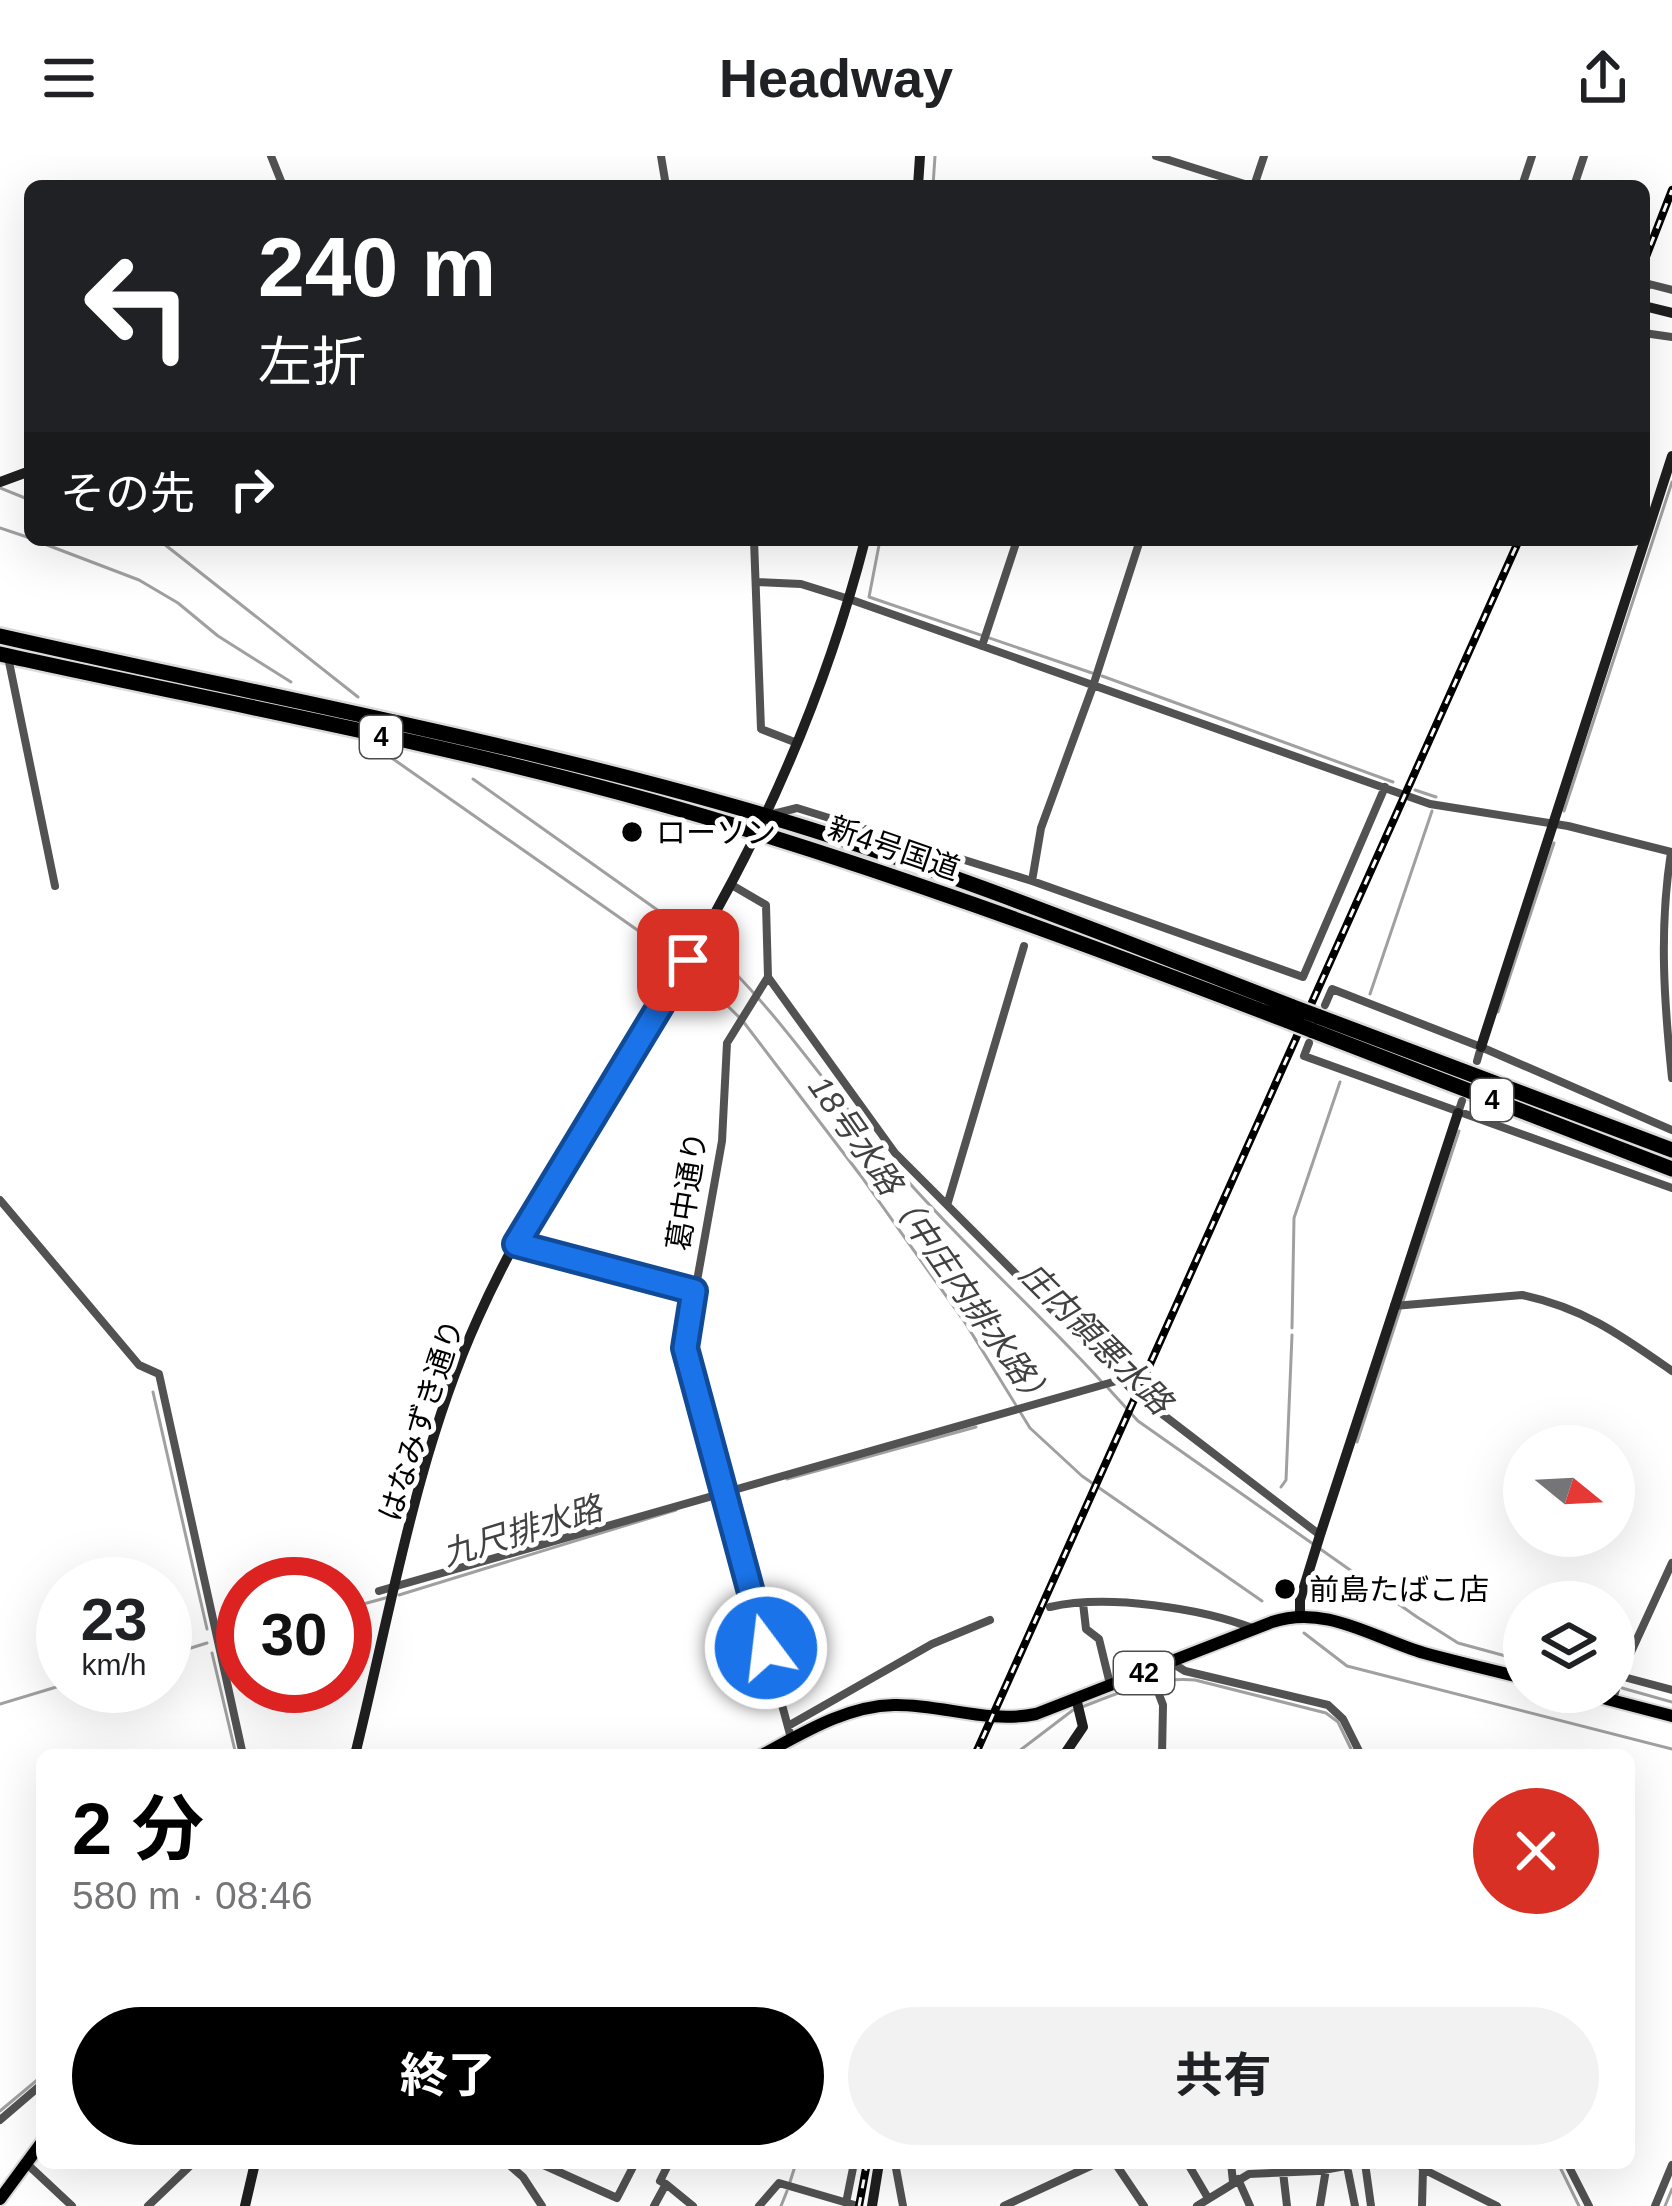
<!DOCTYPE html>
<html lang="ja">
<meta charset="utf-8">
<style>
body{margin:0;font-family:Arial,"Noto Sans JP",sans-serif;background:#f2f2f2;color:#202124;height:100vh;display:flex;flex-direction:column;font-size:45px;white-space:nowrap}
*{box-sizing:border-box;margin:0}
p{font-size:39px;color:#757577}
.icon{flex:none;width:66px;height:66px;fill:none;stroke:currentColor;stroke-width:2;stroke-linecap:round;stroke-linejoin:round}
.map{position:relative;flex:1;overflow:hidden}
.panel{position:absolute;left:36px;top:1593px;width:1599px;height:420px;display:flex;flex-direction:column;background:#fff;border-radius:18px;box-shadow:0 12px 48px #0002}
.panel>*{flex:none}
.hud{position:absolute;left:24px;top:24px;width:1626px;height:366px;border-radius:18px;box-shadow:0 12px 48px #0002;background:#202124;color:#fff;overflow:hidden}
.needle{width:78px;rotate:108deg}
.buttons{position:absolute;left:1503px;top:1269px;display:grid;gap:24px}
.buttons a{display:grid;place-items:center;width:132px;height:132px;border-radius:50%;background:#fff;box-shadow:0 12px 48px #0002;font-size:60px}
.speed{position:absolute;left:36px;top:1401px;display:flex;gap:24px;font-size:60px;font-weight:700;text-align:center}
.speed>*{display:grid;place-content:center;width:156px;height:156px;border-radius:50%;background:#fff;box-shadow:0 12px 48px #0002;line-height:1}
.speed small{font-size:30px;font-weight:400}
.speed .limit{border:18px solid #d22;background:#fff;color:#111}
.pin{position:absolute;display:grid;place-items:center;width:102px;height:102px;color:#fff;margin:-51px;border-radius:24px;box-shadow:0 6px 18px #0006}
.me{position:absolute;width:132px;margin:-66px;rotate:345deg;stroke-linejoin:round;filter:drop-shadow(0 0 9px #0008)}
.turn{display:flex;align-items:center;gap:42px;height:252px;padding:0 36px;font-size:54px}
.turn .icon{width:156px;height:156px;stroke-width:2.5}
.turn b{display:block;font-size:84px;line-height:102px}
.then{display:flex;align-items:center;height:114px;padding:0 36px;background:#0003;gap:24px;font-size:45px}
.round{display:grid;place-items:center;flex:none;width:126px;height:126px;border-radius:63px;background:#f2f2f2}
.overview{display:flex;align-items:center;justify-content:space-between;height:204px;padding:0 36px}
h1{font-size:72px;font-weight:700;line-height:90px;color:#000}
.action{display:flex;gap:24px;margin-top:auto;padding:24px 36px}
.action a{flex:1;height:138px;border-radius:72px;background:#000;color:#fff;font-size:48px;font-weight:700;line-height:138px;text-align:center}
.action a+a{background:#f2f2f2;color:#202124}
header{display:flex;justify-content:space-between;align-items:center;height:156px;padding:0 36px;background:#fff;font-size:54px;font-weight:700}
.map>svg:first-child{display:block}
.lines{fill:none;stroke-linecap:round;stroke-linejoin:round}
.stream{stroke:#a0a0a0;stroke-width:3}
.primary-casing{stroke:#dbdbdb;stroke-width:16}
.highway-casing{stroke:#dbdbdb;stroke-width:20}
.street{stroke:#525252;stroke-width:8}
.secondary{stroke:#1f1f1f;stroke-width:10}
.primary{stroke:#000;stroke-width:12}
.highway{stroke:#000;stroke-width:15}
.rail-casing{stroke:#000;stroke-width:8}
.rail{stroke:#fff;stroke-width:3;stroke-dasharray:9;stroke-linecap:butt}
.highway-bridge-casing{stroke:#dbdbdb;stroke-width:20;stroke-linecap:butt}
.highway-bridge{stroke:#000;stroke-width:15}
.route-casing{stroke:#114b97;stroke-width:30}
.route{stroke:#1a73e8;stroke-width:21}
.poi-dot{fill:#000;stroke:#fff;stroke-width:4.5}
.labels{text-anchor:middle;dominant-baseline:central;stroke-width:10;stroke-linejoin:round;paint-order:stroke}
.shield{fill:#fff;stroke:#4c4c4c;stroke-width:3}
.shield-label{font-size:27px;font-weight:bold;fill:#000}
.poi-label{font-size:30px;fill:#000;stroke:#fff;text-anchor:start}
.street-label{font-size:30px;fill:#000;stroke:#fff}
.water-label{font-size:33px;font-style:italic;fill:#414141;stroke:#fff}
</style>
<header><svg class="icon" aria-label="menu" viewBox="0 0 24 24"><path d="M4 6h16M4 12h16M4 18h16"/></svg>Headway<svg class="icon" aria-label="share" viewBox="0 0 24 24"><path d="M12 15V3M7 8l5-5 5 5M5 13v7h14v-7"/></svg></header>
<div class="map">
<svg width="1672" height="2050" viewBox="0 0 1672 2050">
<rect width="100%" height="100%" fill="#fff"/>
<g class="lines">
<path class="stream" d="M933 30 935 0
M0 332 30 344
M0 372 30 382
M34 384 139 424 178 447 218 480 291 526
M159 384 358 541
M880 384 869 441 1092 517
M1102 520 1393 626
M386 598 673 799
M473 623 687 775
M1415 634 1436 641
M1564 655 1672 326
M713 795C783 861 833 941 897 1013 961 1087 1035 1153 1101 1225
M697 820 742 864 861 1020 966 1168 1030 1272 1082 1320 1262 1445
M1370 838 1432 655
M1498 856 1554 687
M1403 1145 1459 975
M1292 1172 1294 1062 1340 926
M1108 1232 1138 1265 1417 1461 1458 1487 1524 1505
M153 1236 207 1473
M1357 1286 1400 1154
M787 1323 976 1271
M1281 1331 1286 1324 1292 1179
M399 1439 676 1354
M345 1453 389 1441
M1304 1477 1347 1510 1672 1593
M226 1482 243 1477
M212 1497 236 1599
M165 1500 207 1487
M1622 1532 1672 1546
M0 1548 63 1529
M1082 1551C1118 1537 1156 1520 1195 1524L1326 1557 1338 1566 1354 1599
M1014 1599 1073 1554
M0 1955 42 1920
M1558 2007 1579 2050
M790 2026 796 2007
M781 2050 787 2035
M1665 2050 1672 2033"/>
<defs>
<path id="primary" d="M1580 1536 1672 1560
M762 1599C803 1577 846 1550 894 1549 942 1548 987 1568 1036 1558L1272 1466C1326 1448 1373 1482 1424 1497 1457 1506 1491 1514 1524 1522
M0 2043 42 1986"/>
<path id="highway" d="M0 480C246 536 494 582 736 651 926 705 1109 780 1293 851
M0 498C218 546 439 586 654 646 870 707 1078 785 1288 865
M1317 860 1672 994
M1311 874 1672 1013"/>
</defs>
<use href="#primary" class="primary-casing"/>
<use href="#highway" class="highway-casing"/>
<path class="street" d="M271 0 283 30
M661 0 666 30
M1156 0 1251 30
M1254 30 1264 0
M1522 30 1532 0
M1574 30 1584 0
M1644 135 1649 128 1672 134
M1644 177 1672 181
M754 384 761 573 797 587
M757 426 801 428 849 443 1430 648 1568 670 1672 696
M982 490 1017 384
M8 501 55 730
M773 658 797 652 1032 725 1303 821 1385 631
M1671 696C1659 773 1664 845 1672 922
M1032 725 1041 672 1093 530 1140 384
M730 728 766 749 768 821 727 887 722 985 685 1192 791 1582
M768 821 895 997 1136 1238 1320 1379
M1325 849 1332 833 1481 891 1672 974
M1309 887 1304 900 1672 1032
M1477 905 1481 891
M1458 957 1462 945
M0 1044 139 1209 159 1218 243 1599
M948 1046 1024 790
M516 1088 694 1135
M1394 1150 1522 1139C1584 1152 1622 1180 1672 1215
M379 1435 1120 1224
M1083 1447 1086 1473 1099 1483 1110 1528
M1050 1451C1107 1438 1201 1452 1255 1473
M1172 1507 1185 1515 1328 1549 1343 1563 1361 1599
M1150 1515 1163 1549 1162 1599
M1620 1520 1672 1534
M1613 1543 1620 1520 1672 1407
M788 1570 932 1488 990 1464
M0 1964 42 1928
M26 2007 72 2050
M507 2007 523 2021 542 2050
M539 2007 617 2042 634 2009
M895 2007 903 2050
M1115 2007 1144 2050
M1231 2007 1233 2026
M1365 2007 1371 2050
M1419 2007 1423 2013 1422 2050
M1567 2007 1589 2050
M1188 2008 1208 2042
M1347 2010 1355 2050
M1423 2013 1497 2050
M1283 2016 1287 2050
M1238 2023 1250 2050
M666 2028 660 2025 669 2007
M846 2047 854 2007
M148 2050 193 2007
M654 2050 666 2028 693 2050
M759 2050 779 2027 858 2050
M1004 2050 1097 2007
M1197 2050 1249 2018 1318 2015 1362 2007
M1320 2050 1327 2007
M1655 2050 1672 2009"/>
<path class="secondary" d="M918 30 920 0
M1644 150 1672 157
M0 326 30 315
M1481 891 1672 300
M1300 1459V1444L1320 1379 1458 957
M355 1599C391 1454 416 1299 478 1162 536 1032 623 916 694 794 769 666 828 528 865 384
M1064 1599 1083 1571 1076 1542
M245 2050 255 2007
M872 2050 879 2007"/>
<use href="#primary" class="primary"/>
<use href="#highway" class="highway"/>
<defs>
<path id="rail" d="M1644 106 1672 34
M975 1599 1519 384
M859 2050 867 2007"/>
</defs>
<use href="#rail" class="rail-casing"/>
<use href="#rail" class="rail"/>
<defs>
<path id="highway-bridge" d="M1293 851 1317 860
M1288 865 1311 874"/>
</defs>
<use href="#highway-bridge" class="highway-bridge-casing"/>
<use href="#highway-bridge" class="highway-bridge"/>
</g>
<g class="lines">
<defs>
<path id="route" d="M688 804 516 1088 694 1135 685 1192 766 1492"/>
</defs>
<use href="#route" class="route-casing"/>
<use href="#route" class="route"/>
</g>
<g class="poi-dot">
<circle cx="632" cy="676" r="12"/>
<circle cx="1285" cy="1433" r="12"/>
</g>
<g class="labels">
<g class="shield">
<rect x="360" y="560" width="42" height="42" rx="9"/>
<rect x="1471" y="923" width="42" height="42" rx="9"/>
<rect x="1114" y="1496" width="60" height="42" rx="9"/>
</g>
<g class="shield-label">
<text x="381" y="581">4</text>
<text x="1492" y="944">4</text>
<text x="1144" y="1517">42</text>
</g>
<g class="poi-label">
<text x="656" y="676">ローソン</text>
<text x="1309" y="1433">前島たばこ店</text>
</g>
<g class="street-label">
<text transform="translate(894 692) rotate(19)">新4号国道</text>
<text transform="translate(687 1035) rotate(-81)">葛中通り</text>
<text transform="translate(421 1264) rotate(-72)">はなみずき通り</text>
</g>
<g class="water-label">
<text transform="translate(931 1087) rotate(55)">18号水路（中庄内排水路）</text>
<text transform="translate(1096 1182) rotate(45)">庄内領悪水路</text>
<text transform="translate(522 1375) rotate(-17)">九尺排水路</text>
</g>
</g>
</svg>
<div class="buttons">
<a><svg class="needle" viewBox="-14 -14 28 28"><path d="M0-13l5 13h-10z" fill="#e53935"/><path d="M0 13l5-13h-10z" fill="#757577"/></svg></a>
<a><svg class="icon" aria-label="layers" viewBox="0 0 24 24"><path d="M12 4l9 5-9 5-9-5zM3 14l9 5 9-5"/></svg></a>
</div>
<div class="speed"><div>23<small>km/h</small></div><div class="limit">30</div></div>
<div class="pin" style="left:688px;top:804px;background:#d93025"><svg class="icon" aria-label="arrive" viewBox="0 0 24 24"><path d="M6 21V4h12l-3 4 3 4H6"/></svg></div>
<svg class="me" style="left:766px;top:1492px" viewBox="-20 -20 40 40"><circle r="17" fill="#1a73e8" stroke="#fff" stroke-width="3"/><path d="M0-11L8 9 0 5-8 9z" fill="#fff"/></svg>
<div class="hud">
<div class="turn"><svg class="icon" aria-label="left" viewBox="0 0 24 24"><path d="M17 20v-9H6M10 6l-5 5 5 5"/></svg><div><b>240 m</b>左折</div></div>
<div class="then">その先<svg class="icon" aria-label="right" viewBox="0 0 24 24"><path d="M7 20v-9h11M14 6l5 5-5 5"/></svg></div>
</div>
<section class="panel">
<div class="overview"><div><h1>2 分</h1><p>580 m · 08:46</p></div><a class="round" style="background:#d93025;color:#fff"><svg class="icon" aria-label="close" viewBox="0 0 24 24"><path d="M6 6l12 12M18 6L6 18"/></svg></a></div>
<div class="action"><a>終了</a><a>共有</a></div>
</section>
</div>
